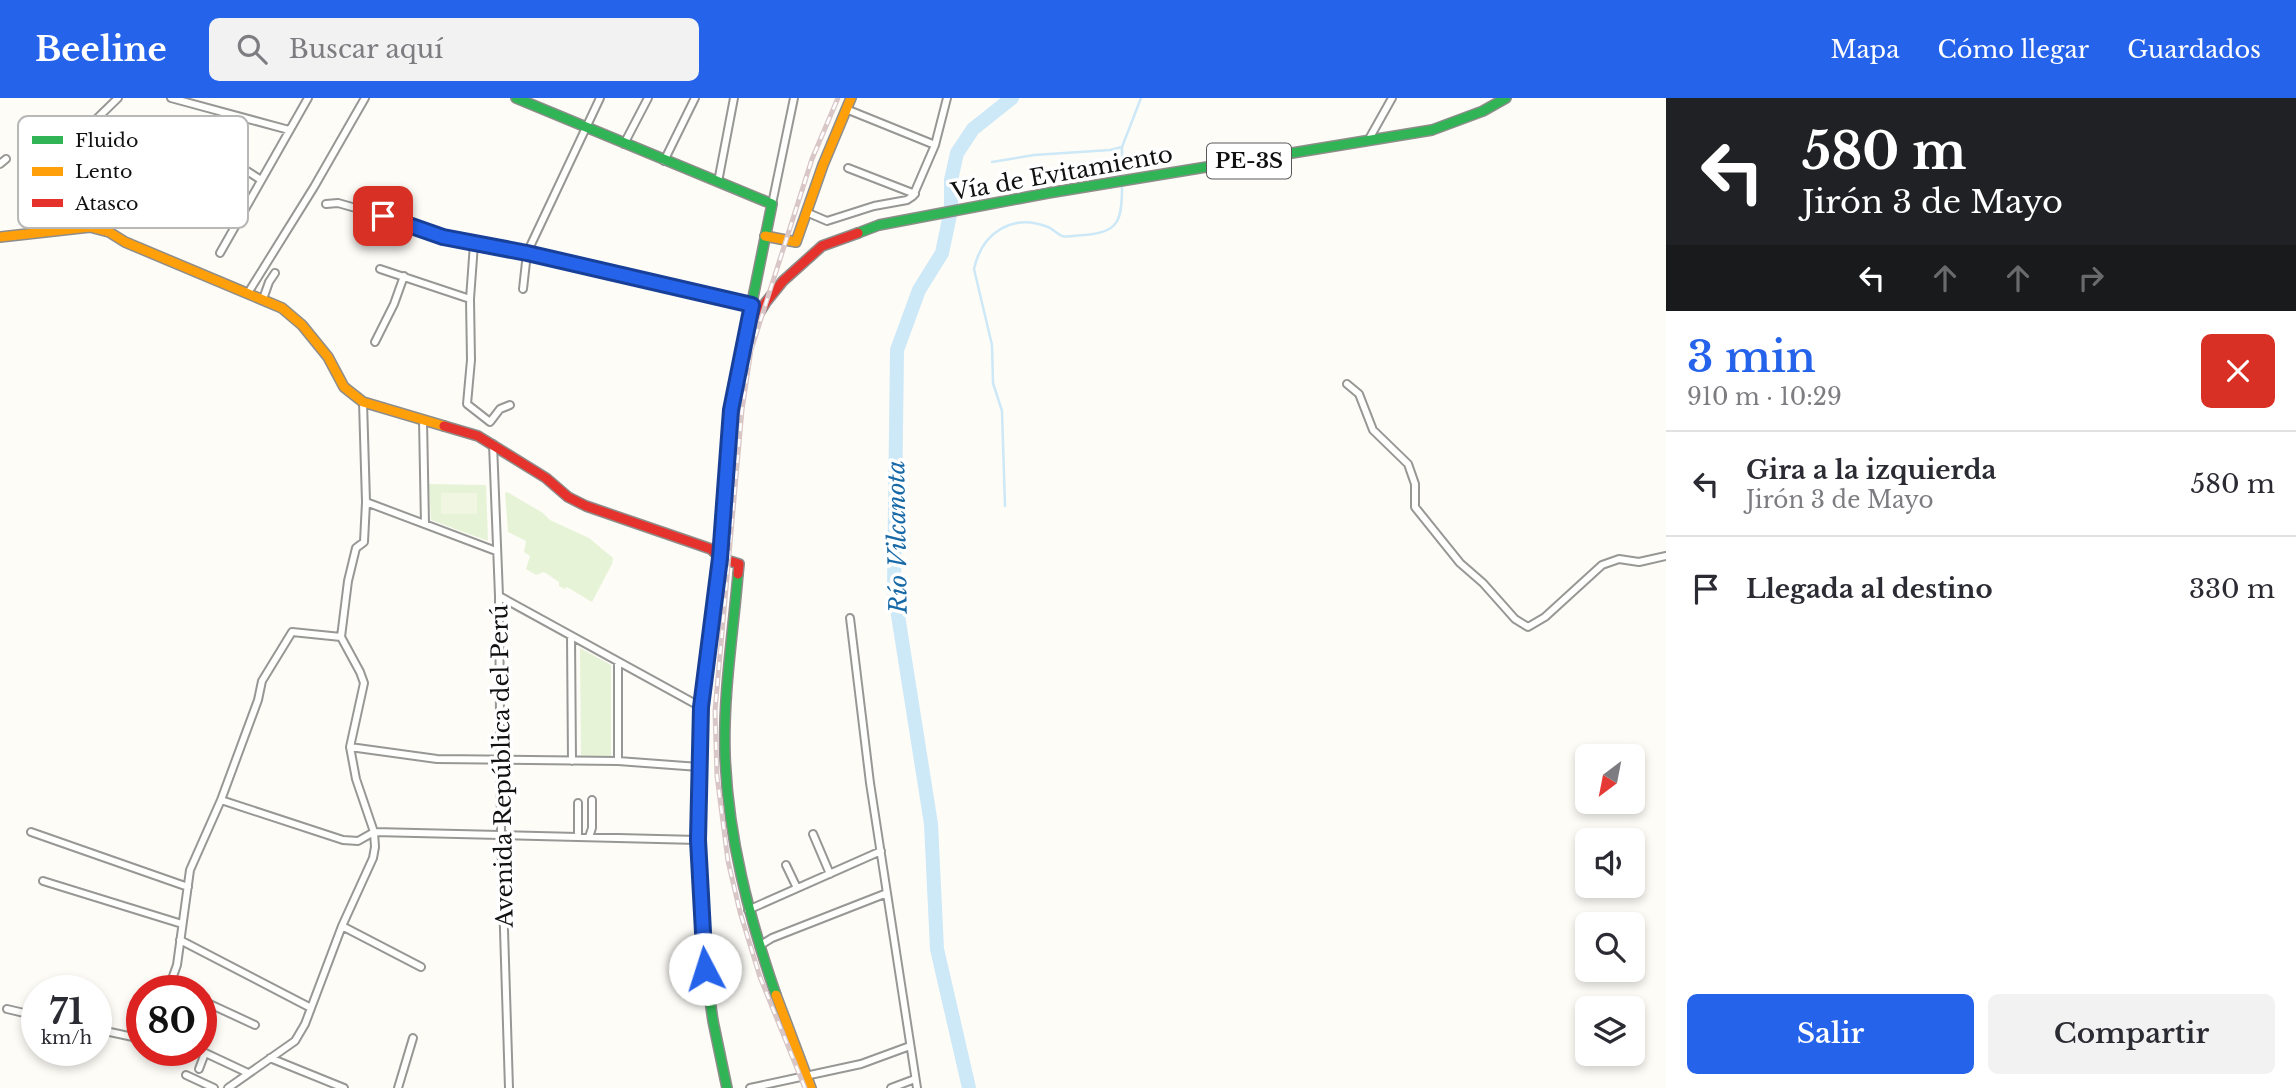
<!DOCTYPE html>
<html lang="es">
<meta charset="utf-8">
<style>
body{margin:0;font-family:"Libre Baskerville",serif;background:#f2f2f3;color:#2b2b33;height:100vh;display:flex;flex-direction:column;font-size:26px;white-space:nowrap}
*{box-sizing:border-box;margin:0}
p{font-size:23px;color:#7c7c81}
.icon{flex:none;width:38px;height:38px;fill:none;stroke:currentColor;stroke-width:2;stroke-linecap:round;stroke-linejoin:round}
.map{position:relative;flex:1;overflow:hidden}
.sheet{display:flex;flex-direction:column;background:#fff;width:630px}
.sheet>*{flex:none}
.top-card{background:#202124;color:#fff;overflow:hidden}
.needle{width:46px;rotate:212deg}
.controls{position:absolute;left:1575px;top:646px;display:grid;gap:14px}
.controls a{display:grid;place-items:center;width:70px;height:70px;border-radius:10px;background:#fff;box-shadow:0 4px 10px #0003;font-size:35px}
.speed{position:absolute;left:21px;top:877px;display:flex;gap:14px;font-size:35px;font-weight:700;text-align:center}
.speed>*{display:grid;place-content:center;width:91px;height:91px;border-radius:50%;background:#fff;box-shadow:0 4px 10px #0003;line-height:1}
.speed small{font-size:18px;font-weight:400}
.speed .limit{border:10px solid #d22;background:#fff;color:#111}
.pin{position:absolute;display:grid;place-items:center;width:60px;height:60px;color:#fff;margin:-30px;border-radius:14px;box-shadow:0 4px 10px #0006}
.me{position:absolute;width:77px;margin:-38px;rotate:355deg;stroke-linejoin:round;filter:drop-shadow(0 0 5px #0008)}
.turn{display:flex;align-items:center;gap:24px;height:147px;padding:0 21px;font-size:32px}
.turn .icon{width:91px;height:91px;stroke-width:2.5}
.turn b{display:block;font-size:49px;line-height:60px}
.lanes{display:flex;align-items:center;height:66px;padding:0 21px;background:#0003;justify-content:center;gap:35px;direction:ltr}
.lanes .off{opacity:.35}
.round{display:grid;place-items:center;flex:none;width:74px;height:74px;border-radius:10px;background:#f2f2f3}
.headline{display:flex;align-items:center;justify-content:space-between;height:119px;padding:0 21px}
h1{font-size:42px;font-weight:600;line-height:52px;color:#2563eb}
.cta{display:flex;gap:14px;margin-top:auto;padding:14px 21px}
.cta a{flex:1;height:80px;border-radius:10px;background:#2563eb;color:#fff;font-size:28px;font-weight:600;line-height:80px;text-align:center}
.cta a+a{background:#f2f2f3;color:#2b2b33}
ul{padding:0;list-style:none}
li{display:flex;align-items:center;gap:21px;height:105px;padding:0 21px;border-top:2px solid #e1e1e2}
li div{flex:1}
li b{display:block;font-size:26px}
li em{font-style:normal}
header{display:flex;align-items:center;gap:42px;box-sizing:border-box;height:98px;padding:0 35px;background:#2563eb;color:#fff}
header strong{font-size:33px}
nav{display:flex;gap:38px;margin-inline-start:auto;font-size:24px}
.search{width:490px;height:63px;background:#f2f2f3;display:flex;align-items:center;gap:18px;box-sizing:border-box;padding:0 24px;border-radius:10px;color:#7c7c81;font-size:26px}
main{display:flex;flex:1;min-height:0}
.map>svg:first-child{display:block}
.green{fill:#e7f3d7}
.pitch{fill:#f0f6e1}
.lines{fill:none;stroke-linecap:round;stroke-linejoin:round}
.stream{stroke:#cde8f7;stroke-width:2.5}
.river{stroke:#cde8f7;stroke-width:14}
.street-casing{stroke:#979795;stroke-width:10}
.fast-casing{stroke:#8e8d8b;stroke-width:12}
.slow-casing{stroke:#8e8d8b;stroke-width:12}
.jam-casing{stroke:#8e8d8b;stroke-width:12}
.street{stroke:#fffffe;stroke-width:6}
.fast{stroke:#30b455;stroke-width:9}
.slow{stroke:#ff9f0a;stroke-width:9}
.jam{stroke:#e5322d;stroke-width:9}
.rail-casing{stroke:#d9c6c7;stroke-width:5}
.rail{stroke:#fff;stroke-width:2.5;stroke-dasharray:8;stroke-linecap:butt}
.route-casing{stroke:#184099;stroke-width:18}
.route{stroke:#2563eb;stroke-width:12}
.labels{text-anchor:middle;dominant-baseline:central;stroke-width:7;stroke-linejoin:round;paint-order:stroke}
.shield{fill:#fff;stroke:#585858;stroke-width:2}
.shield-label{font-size:21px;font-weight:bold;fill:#111}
.street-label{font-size:23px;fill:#111;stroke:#fff}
.water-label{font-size:24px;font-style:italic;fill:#1768a6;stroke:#fff}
.key{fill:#fff;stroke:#b8b8b8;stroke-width:2}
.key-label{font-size:19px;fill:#111}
</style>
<header>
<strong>Beeline</strong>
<div class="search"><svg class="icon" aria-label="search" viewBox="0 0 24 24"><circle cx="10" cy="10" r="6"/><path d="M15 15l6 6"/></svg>Buscar aquí</div>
<nav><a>Mapa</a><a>Cómo llegar</a><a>Guardados</a></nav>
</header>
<main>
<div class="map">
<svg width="1666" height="990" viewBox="0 0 1666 990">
<rect width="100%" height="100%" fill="#fdfcf7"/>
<path class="green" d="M429 386 486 387 488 443 431 422Z
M507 394 543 415 550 422 589 440 613 460 612 466 592 504 567 489 565 491 559 488V484L544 474 536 477 526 471 530 458 524 454 526 443 508 434 505 395Z
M580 550 611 567V660L581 659Z"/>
<path class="pitch" d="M441 395H477V416H441Z"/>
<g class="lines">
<path class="stream" d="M992 64 1034 57 1110 52 1122 49
M1122 76V49L1141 0
M1005 408 1002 313 993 285 992 247 974 171C982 134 1013 115 1048 129 1053 131 1057 136 1062 138 1068 140 1077 137 1084 137 1118 135 1122 123 1122 90"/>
<path class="river" d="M969 990 937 851 931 726 894 492 897 252 919 192 942 155 951 112V82L957 55 973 31 1012 0"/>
<defs>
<path id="street" d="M171 0 289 32
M846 11 935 47
M95 24 141 46 164 44 207 56 222 64 247 73 261 82
M1369 41 1392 0
M624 46 648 0
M664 63 695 0
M0 66 6 61
M848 70 915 96
M718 84 734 0
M79 98 42 74 118 0
M326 106 338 105 352 109 399 122 425 133 474 146 527 155 755 208
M772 106 794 0
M806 114 827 123 874 108 907 102 913 98 935 47 947 0
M474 146 470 201 471 262 467 306 490 324 500 311 510 307
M220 155 308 0
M380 171 470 201
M523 191 527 155 600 0
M248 195 314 89 365 0
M263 201 269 184 275 175
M375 244 394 206 404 178
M1347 286 1359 296 1373 332 1408 366 1415 386V409L1460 465 1483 485 1515 521 1528 529 1545 519 1602 467 1619 461 1639 464 1666 458
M423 322 425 426
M493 346 499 498 501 737 509 990
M366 404 496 453
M499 498 701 609
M850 520 870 685 917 990
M571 538 572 663
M350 649 437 661 618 663 699 669
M618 663V564
M221 702 343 742 358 743 374 734 698 742
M31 734 188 789
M813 736 830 776
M578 739V705
M589 739 592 730V702
M786 767 797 790
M43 783 182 826
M748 812 881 753
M342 828 421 869
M180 842 311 910
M759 848 772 840 887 795
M170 888 180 892
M168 892 177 867 190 772 221 702 258 602 262 583 292 534 341 539
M201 902 255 927
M7 911 37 918
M96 931 133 939H142
M199 952 248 975
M270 960 344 990
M178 962 184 952
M199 971 205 955
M186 977 214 990
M228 990 295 943 305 926 342 828 373 760 375 749 374 734 356 681 350 649 364 585 360 574 341 539 348 483 356 450 364 444 366 404 363 304
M398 990 413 940
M750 990 861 966 910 948
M891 990 915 981"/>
<path id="fast" d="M516 0 772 106 747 229
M858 135 879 127 1048 95 1432 32 1483 13 1506 0
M738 476C733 536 723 597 725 657 728 740 749 819 776 897
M727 990 713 923 703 854 698 742 701 609 720 460 729 337"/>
<path id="slow" d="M765 138 796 144 823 67 851 0
M0 139 90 129 109 134 125 144 282 210 302 227 328 259 344 289 363 304 444 328
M776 897 811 990"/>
<path id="jam" d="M444 328 478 338 546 380 568 399 586 408 711 451 720 460 739 466 738 476
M729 337 731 311 745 237 766 204 783 183 822 148 858 135"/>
</defs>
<use href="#street" class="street-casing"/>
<use href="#fast" class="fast-casing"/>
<use href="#slow" class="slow-casing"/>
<use href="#jam" class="jam-casing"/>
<use href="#street" class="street"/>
<use href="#fast" class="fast"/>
<use href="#slow" class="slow"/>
<use href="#jam" class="jam"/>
<defs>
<path id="rail" d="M805 990 760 879 740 814 728 763 717 678 715 613 742 312 751 252 812 61 838 0"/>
</defs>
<use href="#rail" class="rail-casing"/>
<use href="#rail" class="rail"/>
</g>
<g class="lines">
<defs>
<path id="route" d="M383 118 443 139 527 155 752 207 731 312 720 460 701 609 698 742 705 871"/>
</defs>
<use href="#route" class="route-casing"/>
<use href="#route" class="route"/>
</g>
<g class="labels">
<rect class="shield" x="1207" y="45.5" width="84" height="35" rx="5"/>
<g class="shield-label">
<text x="1249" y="63">PE-3S</text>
</g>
<g class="street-label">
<text transform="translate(1062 75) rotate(-10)">Vía de Evitamiento</text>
<text transform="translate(502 668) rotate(-91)">Avenida República del Perú</text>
</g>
<g class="water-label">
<text transform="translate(897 439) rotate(-91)">Río Vilcanota</text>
</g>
</g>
<rect x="18" y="18" width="230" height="112" rx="10" class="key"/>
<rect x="32" y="38" width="31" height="8" fill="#30b455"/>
<rect x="32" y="69" width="31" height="9" fill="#ff9f0a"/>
<rect x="32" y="101" width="31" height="8" fill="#e5322d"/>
<g class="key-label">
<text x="75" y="49">Fluido</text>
<text x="75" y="80">Lento</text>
<text x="75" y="112">Atasco</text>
</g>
</svg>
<div class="controls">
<a><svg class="needle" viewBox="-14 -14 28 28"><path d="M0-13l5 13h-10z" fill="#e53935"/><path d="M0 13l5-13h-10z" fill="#7c7c81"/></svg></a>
<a><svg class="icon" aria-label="sound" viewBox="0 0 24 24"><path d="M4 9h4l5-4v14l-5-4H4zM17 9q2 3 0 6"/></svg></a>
<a><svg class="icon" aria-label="search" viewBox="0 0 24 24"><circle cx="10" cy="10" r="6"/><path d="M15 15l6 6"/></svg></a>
<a><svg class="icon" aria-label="layers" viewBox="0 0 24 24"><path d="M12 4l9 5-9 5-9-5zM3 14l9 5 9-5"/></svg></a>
</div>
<div class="speed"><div>71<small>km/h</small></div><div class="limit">80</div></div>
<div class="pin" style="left:383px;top:118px;background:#d93025"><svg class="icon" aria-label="arrive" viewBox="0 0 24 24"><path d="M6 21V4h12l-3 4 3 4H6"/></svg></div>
<svg class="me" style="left:705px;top:871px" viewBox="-20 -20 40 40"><circle r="19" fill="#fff"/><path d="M0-13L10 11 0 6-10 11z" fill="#2563eb"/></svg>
</div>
<section class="sheet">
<div class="top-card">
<div class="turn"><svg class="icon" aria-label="left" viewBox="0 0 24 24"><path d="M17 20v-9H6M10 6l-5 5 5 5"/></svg><div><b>580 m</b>Jirón 3 de Mayo</div></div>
<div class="lanes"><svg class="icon" aria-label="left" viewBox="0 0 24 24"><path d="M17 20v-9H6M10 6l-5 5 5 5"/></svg><svg class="icon off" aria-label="ahead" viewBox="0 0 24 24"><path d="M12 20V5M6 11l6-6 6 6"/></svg><svg class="icon off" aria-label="ahead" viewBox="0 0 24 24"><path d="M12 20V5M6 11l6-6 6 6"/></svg><svg class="icon off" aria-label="right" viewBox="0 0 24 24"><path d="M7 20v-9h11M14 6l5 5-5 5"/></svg></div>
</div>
<div class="headline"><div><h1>3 min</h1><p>910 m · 10:29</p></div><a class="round" style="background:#d93025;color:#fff"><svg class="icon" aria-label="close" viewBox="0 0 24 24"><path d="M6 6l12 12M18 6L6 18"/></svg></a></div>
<ul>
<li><svg class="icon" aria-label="left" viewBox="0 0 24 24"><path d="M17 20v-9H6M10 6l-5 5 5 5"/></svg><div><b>Gira a la izquierda</b><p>Jirón 3 de Mayo</p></div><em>580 m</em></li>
<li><svg class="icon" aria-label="arrive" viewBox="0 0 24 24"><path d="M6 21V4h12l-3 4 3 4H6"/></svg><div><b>Llegada al destino</b></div><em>330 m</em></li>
</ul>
<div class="cta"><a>Salir</a><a>Compartir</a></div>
</section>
</main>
